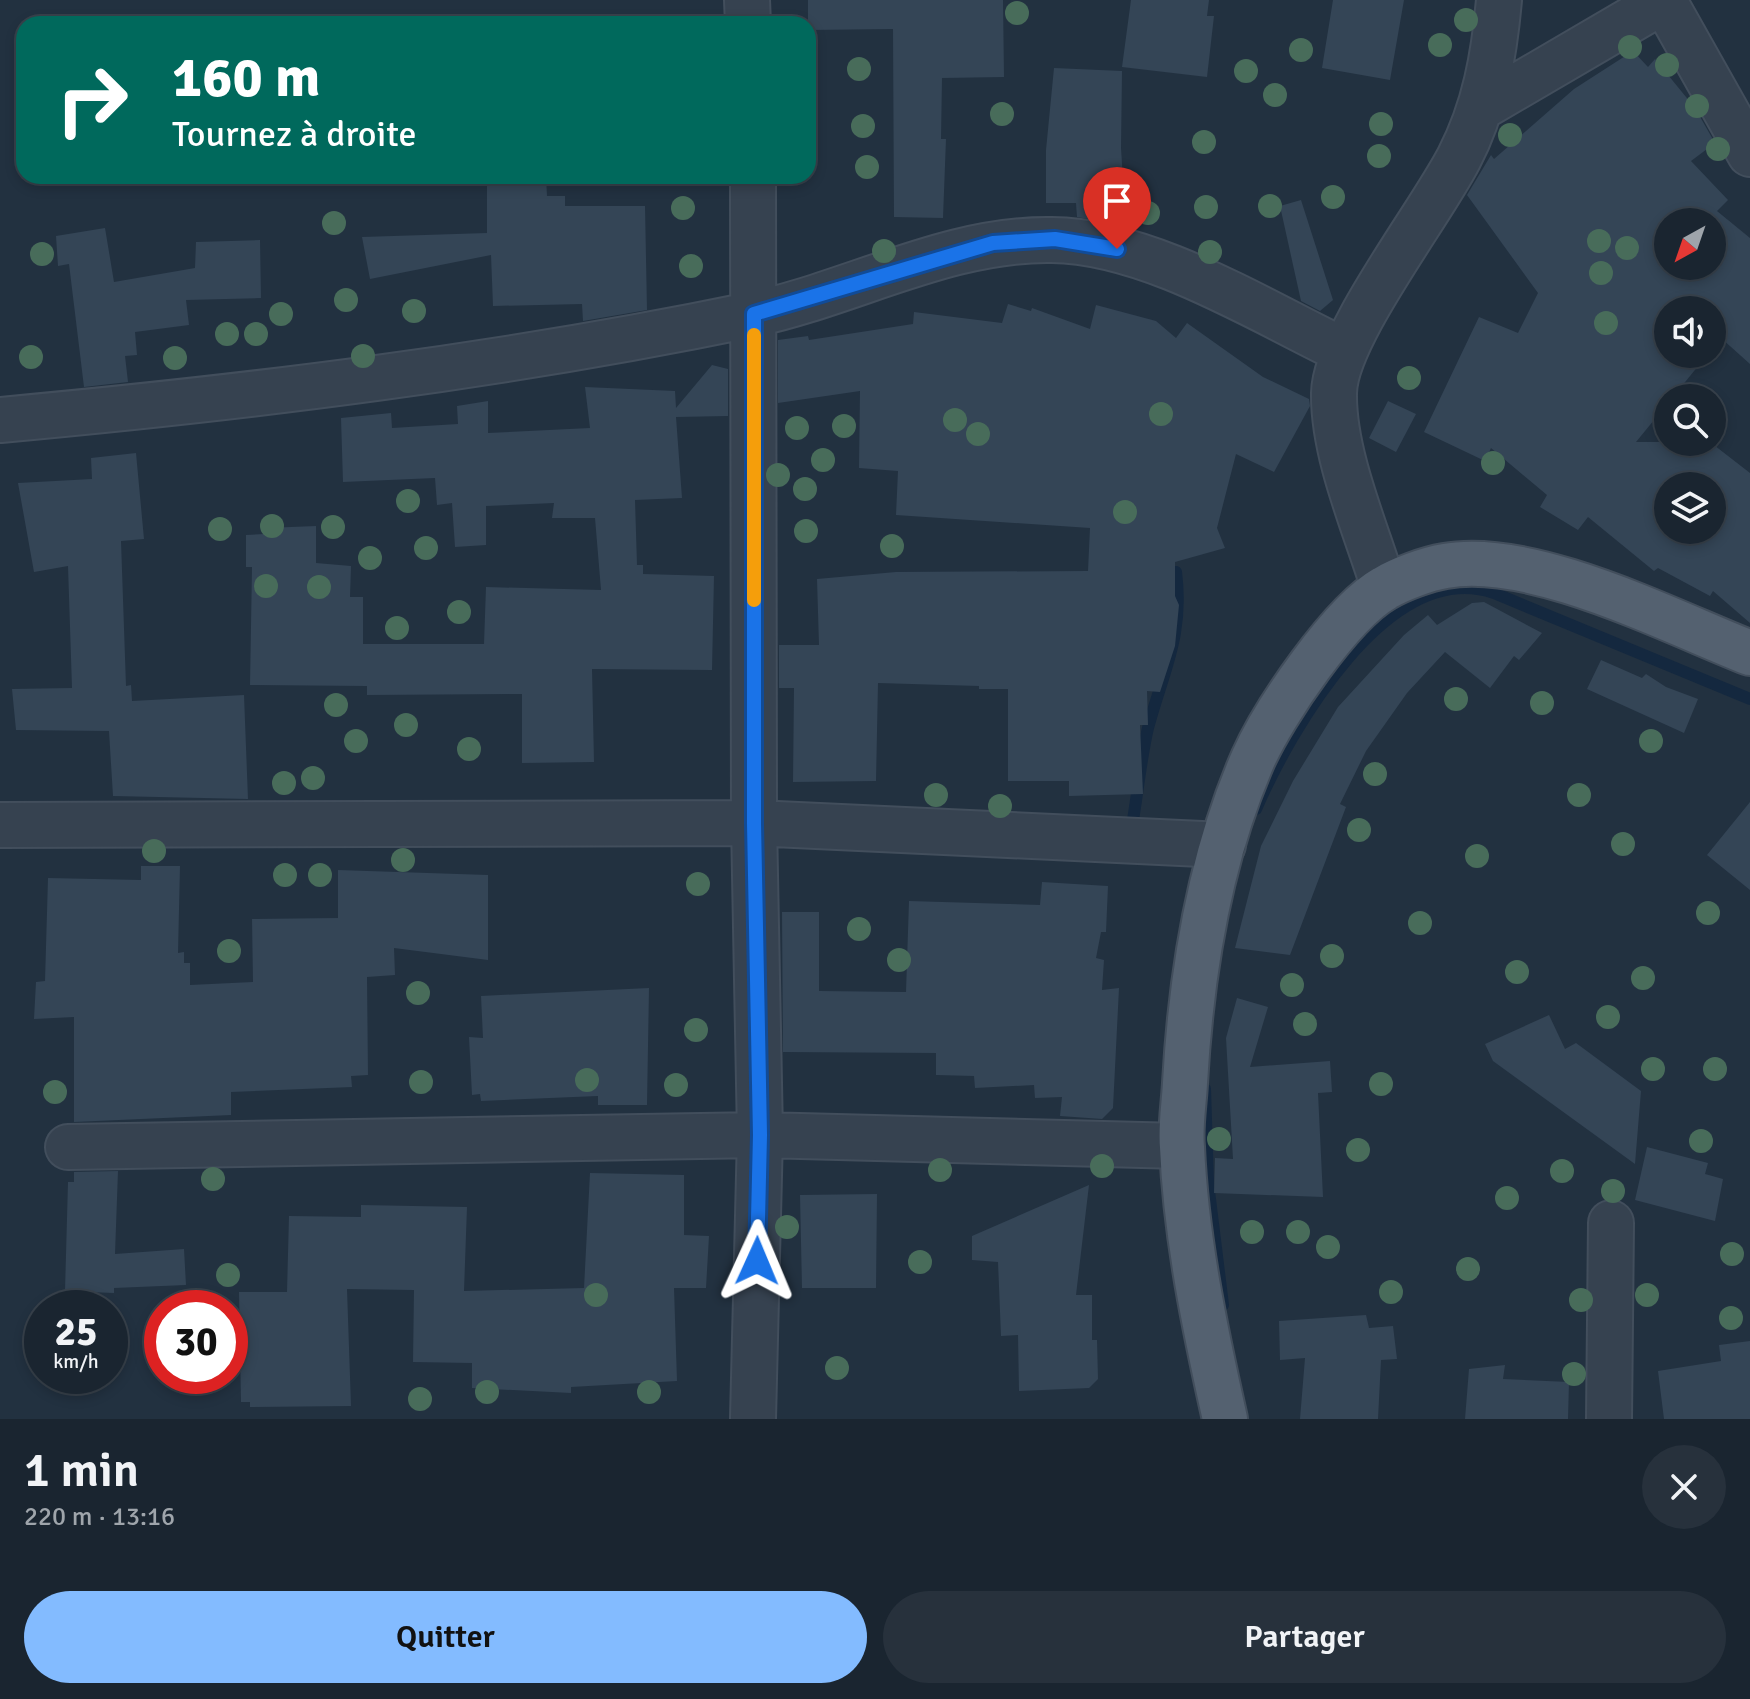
<!DOCTYPE html>
<html lang="fr">
<meta charset="utf-8">
<style>
body{margin:0;font-family:Signika,sans-serif;background:#27313c;color:#f1f3f6;height:100vh;display:flex;flex-direction:column;font-size:30px;white-space:nowrap}
*{box-sizing:border-box;margin:0}
p{font-size:26px;color:#9fa5ab}
.icon{flex:none;width:44px;height:44px;fill:none;stroke:currentColor;stroke-width:2;stroke-linecap:round;stroke-linejoin:round}
.map{position:relative;height:1419px;overflow:hidden}
.details{display:flex;flex-direction:column;background:#1a2530;flex:1}
.details>*{flex:none}
.hud{position:absolute;left:16px;top:16px;width:800px;height:168px;border-radius:24px;box-shadow:0 4px 12px #0003,0 0 0 2px #38424c;background:#00695c;color:#fff;overflow:hidden}
.needle{width:52px;rotate:220deg}
.controls{position:absolute;left:1654px;top:208px;display:grid;gap:16px}
.controls a{display:grid;place-items:center;width:72px;height:72px;border-radius:50%;background:#1a2530;box-shadow:0 4px 12px #0003,0 0 0 2px #38424c;font-size:40px}
.speed{position:absolute;left:24px;top:1290px;display:flex;gap:16px;font-size:40px;font-weight:700;text-align:center}
.speed>*{display:grid;place-content:center;width:104px;height:104px;border-radius:50%;background:#1a2530;box-shadow:0 4px 12px #0003,0 0 0 2px #38424c;line-height:1}
.speed small{font-size:20px;font-weight:400}
.speed .limit{border:12px solid #d22;background:#fff;color:#111}
.pin{position:absolute;display:grid;place-items:center;width:68px;height:68px;color:#fff;margin:-82px -34px;border-radius:50% 50% 50% 0;rotate:-45deg;box-shadow:0 0 8px #0007}
.pin .icon{rotate:45deg}
.me{position:absolute;width:88px;margin:-44px;rotate:1deg;stroke-linejoin:round;filter:drop-shadow(0 0 6px #0008)}
.turn{display:flex;align-items:center;gap:28px;height:168px;padding:0 24px;font-size:36px}
.turn .icon{width:104px;height:104px;stroke-width:2.5}
.turn b{display:block;font-size:56px;line-height:68px}
.round{display:grid;place-items:center;flex:none;width:84px;height:84px;border-radius:42px;background:#27313c}
.summary{display:flex;align-items:center;justify-content:space-between;height:136px;padding:0 24px}
h1{font-size:48px;font-weight:600;line-height:60px}
.cta{display:flex;gap:16px;margin-top:auto;padding:16px 24px}
.cta a{flex:1;height:92px;border-radius:48px;background:#83bbff;color:#111;font-size:32px;font-weight:600;line-height:92px;text-align:center}
.cta a+a{background:#27313c;color:#f1f3f6}
.map>svg:first-child{display:block}
.lines{fill:none;stroke-linecap:round;stroke-linejoin:round}
.stream{stroke:#14283f;stroke-width:12}
.building{fill:#344556;fill-rule:evenodd}
.minor-casing{stroke:#424e5c;stroke-width:48}
.major-casing{stroke:#424e5c;stroke-width:48}
.minor{stroke:#364250;stroke-width:44}
.major{stroke:#546170;stroke-width:44}
.tree{fill:#486c5a}
.route-casing{stroke:#114b97;stroke-width:20}
.route{stroke:#1a73e8;stroke-width:14}
.slow{stroke:#f59e0b;stroke-width:14}
</style>
<div class="map">
<svg width="1750" height="1419" viewBox="0 0 1750 1419">
<rect width="100%" height="100%" fill="#223140"/>
<g class="lines">
<path class="stream" d="M1256 809C1290 731 1388 557 1494 593L1750 699
M1133 820C1138 790 1141 758 1148 728 1164 669 1184 635 1176 572
M1205 1089 1208 1183 1223 1305"/>
</g>
<path class="building" d="M808 0H1003L1004 77 942 78 941 139H946L943 218 894 217 893 29 808 30Z
M1131 0H1209L1207 16H1214L1207 77 1122 67Z
M1333 0H1404L1390 80 1322 68Z
M1633 51 1648 67 1655 59 1695 108 1715 143 1691 161 1728 200 1717 211 1750 238V364L1721 338 1712 349V310H1668V354H1708L1672 398H1668V403L1636 442H1710L1750 473V623L1713 591 1710 596 1658 568 1654 571 1588 517 1578 530 1540 507 1547 495 1491 448 1485 461 1424 432 1479 317 1518 333 1538 293 1467 195 1491 155 1494 159 1574 89ZM1668 222H1712V266H1668ZM1668 486H1712V530H1668Z
M1054 68 1122 71 1121 148 1126 226 1077 217 1076 203H1046V150Z
M504 176H546L547 196H565V206H645L647 310 583 321 582 304 493 306 491 255 370 279 362 237 487 233V178Z
M1301 200 1333 300 1320 311 1301 301 1280 206Z
M105 228 114 282 195 268 196 242 260 240 261 298 186 300 189 325 135 332 137 355 125 356 128 382 84 387 69 264 58 266 56 236Z
M1008 304 1031 311 1032 308 1090 329 1096 305 1156 321 1176 338 1187 323 1263 377 1309 399 1310 406 1274 472 1236 454 1217 528 1225 548 1175 562V596L1179 605 1175 646 1160 692 1147 691 1148 725H1140L1143 794 1069 796V781H1008V689H979V686L878 683 876 781 793 782 794 688H779V645H819L817 579 896 572 1088 571 1090 528 896 515 898 471 859 468 860 391 778 403V340L808 336 809 340 913 324 914 312 1002 323Z
M712 365 728 369V416L676 417 682 498 635 500 637 565H643V574L714 576 712 670 592 669 594 762 522 763V694L367 695V686L250 685 252 567H246V535L265 534 266 528 316 526V563L351 566 350 597H363V644H484L486 587 601 590 595 518H552L554 503 486 506V545L455 547 452 503 437 505 435 478 343 482 341 418 391 413 392 428 458 424 457 406 488 401V433L590 428 585 387 675 391 676 408Z
M1388 401 1416 414 1396 452 1369 438Z
M136 453 144 539 121 541 126 686 131 685 132 701 244 695 248 799 113 796 109 731 16 730 12 689 72 688 68 566 34 572 18 483 92 479 91 458Z
M1484 602 1542 633 1519 660 1514 656 1490 688 1445 652 1407 693 1366 751 1340 804 1346 807 1290 955 1235 948 1261 846 1293 781 1338 707 1404 635 1428 615 1437 625 1472 603Z
M1601 660 1642 678 1646 674 1666 687 1698 699 1684 733 1587 689Z
M1750 802V890L1707 855Z
M141 866H180L178 953 184 952V963H190V985L253 982 252 919 338 918V870L488 875V960L394 948 395 975 367 977 368 1075 351 1076 352 1087 231 1092V1115L74 1122V1017L34 1019 36 982 45 981 48 878 141 880Z
M1042 882 1108 886 1106 932H1101L1096 958 1104 960 1102 990 1119 988 1113 1108 1102 1119 1060 1116 1062 1097 1035 1098 1034 1085 975 1088 974 1076 936 1075V1053L783 1052 782 912H819V991L906 992 909 901 1040 905Z
M649 988 647 1105H598V1096L481 1101 480 1094 472 1095 469 1037 483 1038 481 996Z
M1237 998 1268 1007 1250 1067 1330 1061 1332 1092 1318 1093 1323 1197 1214 1193 1215 1158 1233 1159 1226 1038Z
M1549 1015 1565 1049 1576 1043 1641 1091 1635 1164 1493 1061 1485 1044Z
M1647 1147 1708 1163 1705 1174 1723 1179 1715 1221 1635 1200Z
M118 1171 115 1254 184 1249 186 1285 114 1288V1293L65 1291 68 1182H74V1172Z
M590 1173 684 1175V1235L709 1236 706 1288H674L677 1381 571 1387V1393L472 1388V1363L413 1362 414 1290 347 1289 351 1406 250 1407V1402H241L239 1292H287L289 1216 361 1217V1205L467 1207 464 1291 584 1288Z
M1089 1185 1076 1295H1092V1340H1097L1098 1379 1089 1388 1019 1391 1018 1335 1001 1336 998 1262 972 1260V1236Z
M877 1194 876 1288H802L800 1195Z
M1366 1315 1369 1328 1393 1326 1397 1359 1381 1360 1378 1419H1300L1305 1358 1280 1360 1279 1321Z
M1750 1341V1419H1664L1658 1371 1721 1361 1719 1345Z
M1505 1365 1503 1379 1569 1382 1568 1419H1465L1469 1369Z"/>
<g class="lines">
<defs>
<path id="minor" d="M747 0 748 24
M1664 1 1750 154
M1482 107 1665 0
M753 176 754 823 760 1135 753 1419
M0 420C251 397 503 366 750 315 851 294 948 238 1052 240 1148 241 1257 309 1342 350
M1384 588C1366 529 1333 455 1334 393 1335 336 1429 216 1459 158 1485 108 1494 56 1499 0
M0 825 754 823 1223 845
M68 1147 760 1135 1181 1146
M1609 1419 1611 1223"/>
<path id="major" d="M1225 1419C1205 1330 1186 1238 1182 1147 1180 1126 1184 1104 1185 1083 1191 974 1209 860 1253 759 1274 712 1341 613 1385 588 1400 579 1427 569 1445 566 1531 550 1669 621 1750 653"/>
</defs>
<use href="#minor" class="minor-casing"/>
<use href="#major" class="major-casing"/>
<use href="#minor" class="minor"/>
<use href="#major" class="major"/>
</g>
<g class="tree">
<circle cx="1017" cy="13" r="12"/>
<circle cx="1466" cy="20" r="12"/>
<circle cx="1440" cy="45" r="12"/>
<circle cx="1630" cy="47" r="12"/>
<circle cx="1301" cy="50" r="12"/>
<circle cx="1667" cy="65" r="12"/>
<circle cx="859" cy="69" r="12"/>
<circle cx="1246" cy="71" r="12"/>
<circle cx="1275" cy="95" r="12"/>
<circle cx="1697" cy="106" r="12"/>
<circle cx="1002" cy="114" r="12"/>
<circle cx="1381" cy="124" r="12"/>
<circle cx="863" cy="126" r="12"/>
<circle cx="1510" cy="135" r="12"/>
<circle cx="1204" cy="142" r="12"/>
<circle cx="1718" cy="149" r="12"/>
<circle cx="1379" cy="156" r="12"/>
<circle cx="867" cy="167" r="12"/>
<circle cx="1333" cy="197" r="12"/>
<circle cx="1270" cy="206" r="12"/>
<circle cx="1206" cy="207" r="12"/>
<circle cx="683" cy="208" r="12"/>
<circle cx="1148" cy="213" r="12"/>
<circle cx="334" cy="223" r="12"/>
<circle cx="1599" cy="241" r="12"/>
<circle cx="1627" cy="248" r="12"/>
<circle cx="884" cy="251" r="12"/>
<circle cx="1210" cy="252" r="12"/>
<circle cx="42" cy="254" r="12"/>
<circle cx="691" cy="266" r="12"/>
<circle cx="1601" cy="273" r="12"/>
<circle cx="346" cy="300" r="12"/>
<circle cx="414" cy="311" r="12"/>
<circle cx="281" cy="314" r="12"/>
<circle cx="1606" cy="323" r="12"/>
<circle cx="227" cy="334" r="12"/>
<circle cx="256" cy="334" r="12"/>
<circle cx="363" cy="356" r="12"/>
<circle cx="31" cy="357" r="12"/>
<circle cx="175" cy="358" r="12"/>
<circle cx="1409" cy="378" r="12"/>
<circle cx="1161" cy="414" r="12"/>
<circle cx="955" cy="420" r="12"/>
<circle cx="844" cy="426" r="12"/>
<circle cx="797" cy="428" r="12"/>
<circle cx="978" cy="434" r="12"/>
<circle cx="823" cy="460" r="12"/>
<circle cx="1493" cy="463" r="12"/>
<circle cx="778" cy="475" r="12"/>
<circle cx="805" cy="489" r="12"/>
<circle cx="408" cy="501" r="12"/>
<circle cx="1125" cy="512" r="12"/>
<circle cx="272" cy="526" r="12"/>
<circle cx="333" cy="527" r="12"/>
<circle cx="220" cy="529" r="12"/>
<circle cx="806" cy="531" r="12"/>
<circle cx="892" cy="546" r="12"/>
<circle cx="426" cy="548" r="12"/>
<circle cx="370" cy="558" r="12"/>
<circle cx="266" cy="586" r="12"/>
<circle cx="319" cy="587" r="12"/>
<circle cx="459" cy="612" r="12"/>
<circle cx="397" cy="628" r="12"/>
<circle cx="1456" cy="699" r="12"/>
<circle cx="1542" cy="703" r="12"/>
<circle cx="336" cy="705" r="12"/>
<circle cx="406" cy="725" r="12"/>
<circle cx="356" cy="741" r="12"/>
<circle cx="1651" cy="741" r="12"/>
<circle cx="469" cy="749" r="12"/>
<circle cx="1375" cy="774" r="12"/>
<circle cx="313" cy="778" r="12"/>
<circle cx="284" cy="783" r="12"/>
<circle cx="936" cy="795" r="12"/>
<circle cx="1579" cy="795" r="12"/>
<circle cx="1000" cy="806" r="12"/>
<circle cx="1359" cy="830" r="12"/>
<circle cx="1623" cy="844" r="12"/>
<circle cx="154" cy="851" r="12"/>
<circle cx="1477" cy="856" r="12"/>
<circle cx="403" cy="860" r="12"/>
<circle cx="285" cy="875" r="12"/>
<circle cx="320" cy="875" r="12"/>
<circle cx="698" cy="884" r="12"/>
<circle cx="1708" cy="913" r="12"/>
<circle cx="1420" cy="923" r="12"/>
<circle cx="859" cy="929" r="12"/>
<circle cx="229" cy="951" r="12"/>
<circle cx="1332" cy="956" r="12"/>
<circle cx="899" cy="960" r="12"/>
<circle cx="1517" cy="972" r="12"/>
<circle cx="1643" cy="978" r="12"/>
<circle cx="1292" cy="985" r="12"/>
<circle cx="418" cy="993" r="12"/>
<circle cx="1608" cy="1017" r="12"/>
<circle cx="1305" cy="1024" r="12"/>
<circle cx="696" cy="1030" r="12"/>
<circle cx="1653" cy="1069" r="12"/>
<circle cx="1715" cy="1069" r="12"/>
<circle cx="587" cy="1080" r="12"/>
<circle cx="421" cy="1082" r="12"/>
<circle cx="1381" cy="1084" r="12"/>
<circle cx="676" cy="1085" r="12"/>
<circle cx="55" cy="1092" r="12"/>
<circle cx="1219" cy="1139" r="12"/>
<circle cx="1701" cy="1141" r="12"/>
<circle cx="1358" cy="1150" r="12"/>
<circle cx="1102" cy="1166" r="12"/>
<circle cx="940" cy="1170" r="12"/>
<circle cx="1562" cy="1171" r="12"/>
<circle cx="213" cy="1179" r="12"/>
<circle cx="1613" cy="1191" r="12"/>
<circle cx="1507" cy="1198" r="12"/>
<circle cx="787" cy="1227" r="12"/>
<circle cx="1252" cy="1232" r="12"/>
<circle cx="1298" cy="1232" r="12"/>
<circle cx="1328" cy="1247" r="12"/>
<circle cx="1732" cy="1254" r="12"/>
<circle cx="920" cy="1262" r="12"/>
<circle cx="1468" cy="1269" r="12"/>
<circle cx="228" cy="1275" r="12"/>
<circle cx="1391" cy="1292" r="12"/>
<circle cx="596" cy="1295" r="12"/>
<circle cx="1647" cy="1295" r="12"/>
<circle cx="1581" cy="1300" r="12"/>
<circle cx="1731" cy="1318" r="12"/>
<circle cx="837" cy="1368" r="12"/>
<circle cx="1574" cy="1374" r="12"/>
<circle cx="487" cy="1392" r="12"/>
<circle cx="649" cy="1392" r="12"/>
<circle cx="420" cy="1399" r="12"/>
</g>
<g class="lines">
<defs>
<path id="route" d="M757 1261 760 1135 754 823V314L993 243 1055 239 1117 249"/>
</defs>
<use href="#route" class="route-casing"/>
<use href="#route" class="route"/>
<path class="slow" d="M754 335V600"/>
</g>
</svg>
<div class="controls">
<a><svg class="needle" viewBox="-14 -14 28 28"><path d="M0-13l5 13h-10z" fill="#e53935"/><path d="M0 13l5-13h-10z" fill="#9fa5ab"/></svg></a>
<a><svg class="icon" aria-label="sound" viewBox="0 0 24 24"><path d="M4 9h4l5-4v14l-5-4H4zM17 9q2 3 0 6"/></svg></a>
<a><svg class="icon" aria-label="search" viewBox="0 0 24 24"><circle cx="10" cy="10" r="6"/><path d="M15 15l6 6"/></svg></a>
<a><svg class="icon" aria-label="layers" viewBox="0 0 24 24"><path d="M12 4l9 5-9 5-9-5zM3 14l9 5 9-5"/></svg></a>
</div>
<div class="speed"><div>25<small>km/h</small></div><div class="limit">30</div></div>
<div class="pin" style="left:1117px;top:249px;background:#d93025"><svg class="icon" aria-label="arrive" viewBox="0 0 24 24"><path d="M6 21V4h12l-3 4 3 4H6"/></svg></div>
<svg class="me" style="left:757px;top:1261px" viewBox="-20 -20 40 40"><path d="M0-17L14 15 0 8-14 15z" fill="#1a73e8" stroke="#fff" stroke-width="4"/></svg>
<div class="hud">
<div class="turn"><svg class="icon" aria-label="right" viewBox="0 0 24 24"><path d="M7 20v-9h11M14 6l5 5-5 5"/></svg><div><b>160 m</b>Tournez à droite</div></div>
</div>
</div>
<section class="details">
<div class="summary"><div><h1>1 min</h1><p>220 m · 13:16</p></div><a class="round"><svg class="icon" aria-label="close" viewBox="0 0 24 24"><path d="M6 6l12 12M18 6L6 18"/></svg></a></div>
<div class="cta"><a>Quitter</a><a>Partager</a></div>
</section>
